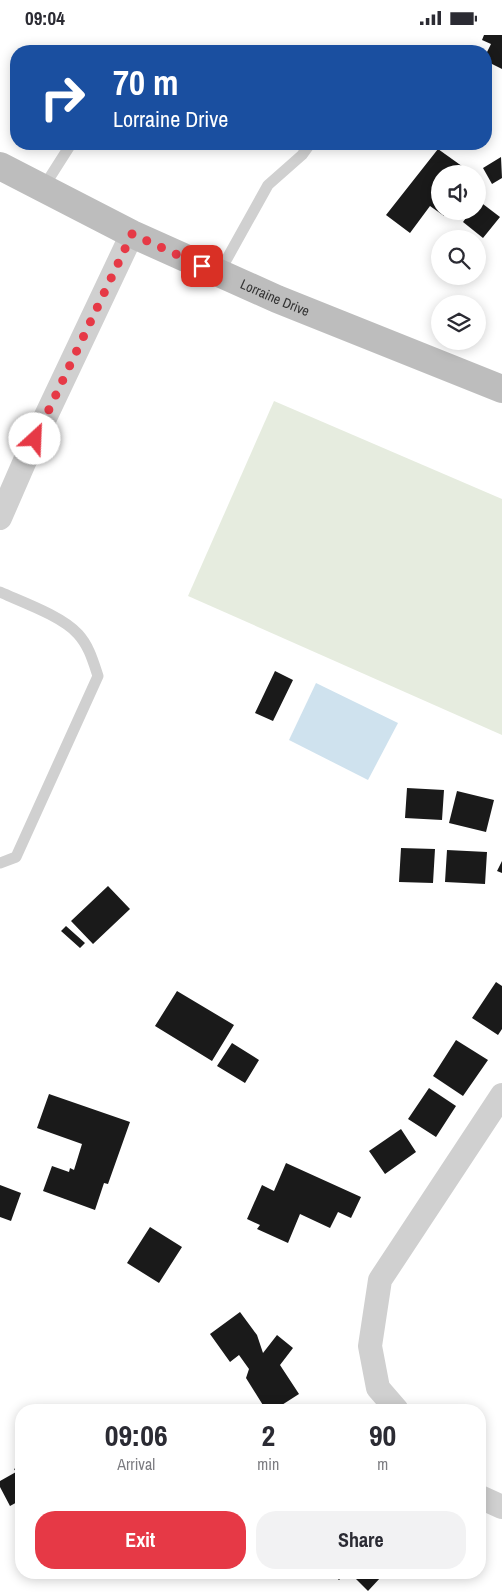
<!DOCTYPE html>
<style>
body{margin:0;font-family:"Archivo Narrow",sans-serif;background:#f2f2f3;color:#2b2b33;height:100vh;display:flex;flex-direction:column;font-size:19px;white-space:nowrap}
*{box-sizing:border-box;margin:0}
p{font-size:16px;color:#7c7c81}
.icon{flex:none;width:28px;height:28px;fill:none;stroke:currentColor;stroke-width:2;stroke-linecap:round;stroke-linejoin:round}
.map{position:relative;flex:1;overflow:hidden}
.drawer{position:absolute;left:15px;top:1369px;width:471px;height:175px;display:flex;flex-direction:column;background:#fff;border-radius:20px;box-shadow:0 2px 12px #0003}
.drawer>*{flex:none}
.hud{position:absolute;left:10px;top:10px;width:482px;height:105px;border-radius:20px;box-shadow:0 2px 12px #0003;background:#1a4fa0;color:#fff;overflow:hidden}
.tools{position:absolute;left:431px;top:130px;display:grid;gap:10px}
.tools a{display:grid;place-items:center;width:55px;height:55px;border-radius:50%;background:#fff;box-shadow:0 2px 12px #0003;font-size:25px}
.pin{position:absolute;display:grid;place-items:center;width:42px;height:42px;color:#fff;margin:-21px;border-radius:10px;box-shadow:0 2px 8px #0006}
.me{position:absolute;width:55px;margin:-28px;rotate:25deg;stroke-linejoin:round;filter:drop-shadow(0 0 4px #0008)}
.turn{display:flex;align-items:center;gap:18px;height:105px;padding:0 20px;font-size:22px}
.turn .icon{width:65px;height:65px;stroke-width:2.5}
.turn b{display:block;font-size:35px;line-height:42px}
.eta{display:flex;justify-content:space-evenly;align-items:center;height:85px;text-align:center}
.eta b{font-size:30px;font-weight:700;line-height:35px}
.primary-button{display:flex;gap:10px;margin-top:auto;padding:10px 20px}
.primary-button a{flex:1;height:58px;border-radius:20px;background:#e63946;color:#fff;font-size:20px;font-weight:700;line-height:58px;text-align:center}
.primary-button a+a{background:#f2f2f3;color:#2b2b33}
.status{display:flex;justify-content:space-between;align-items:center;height:35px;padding:0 25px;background:#fff;direction:ltr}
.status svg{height:14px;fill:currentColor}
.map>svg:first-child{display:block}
.green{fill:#e6ecdf}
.water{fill:#cfe2ee}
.building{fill:#1a1a1a}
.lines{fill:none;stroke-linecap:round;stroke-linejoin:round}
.lane{stroke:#d0d0d0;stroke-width:11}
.street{stroke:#d0d0d0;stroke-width:24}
.secondary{stroke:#bdbdbd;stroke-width:28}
.route{stroke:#e63946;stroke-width:9;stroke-dasharray:0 16.2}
.labels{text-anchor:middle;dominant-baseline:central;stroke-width:5;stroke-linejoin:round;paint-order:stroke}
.street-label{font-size:14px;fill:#333;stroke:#fff}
</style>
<div class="status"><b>09:04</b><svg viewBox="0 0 49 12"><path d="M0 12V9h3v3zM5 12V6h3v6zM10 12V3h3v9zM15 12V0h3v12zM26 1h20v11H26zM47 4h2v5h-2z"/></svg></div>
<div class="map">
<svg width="502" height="1559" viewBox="0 0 502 1559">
<rect width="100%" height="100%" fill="#fff"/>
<path class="green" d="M274 366 502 464V700L188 561Z"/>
<path class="water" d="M316 648 398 688 368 745 289 705Z"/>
<path class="building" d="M484 0H502V34L486 26V19L491 9 482 5Z
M438 114 466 134 463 139H440V176H447L444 181 430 171 410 198 386 180Z
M501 122 502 143 492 149 483 133Z
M479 166 500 182 483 203 463 187 471 176H478Z
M275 636 293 645 273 686 255 678Z
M407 753 444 755 442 785 405 783Z
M457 756 494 765 486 797 449 788Z
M401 813 435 814 433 848 399 847Z
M447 815 487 817 485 849 445 847Z
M502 826V838L497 836Z
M108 851 130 874 93 909 71 886Z
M66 891 85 908 80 913 61 896Z
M496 947 502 951V994L498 1000 472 983Z
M177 956 234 990 212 1026 155 991Z
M456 1005 488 1025 463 1061 433 1041Z
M232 1008 259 1025 245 1048 217 1031Z
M429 1053 456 1071 436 1102 408 1084Z
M49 1059 130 1087 108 1149 104 1148 95 1175 43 1156 52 1131 69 1137 70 1133 74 1135 82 1109 37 1093Z
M401 1094 416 1117 385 1139 369 1116Z
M286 1128 361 1162 351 1183 338 1177 330 1193 300 1179 288 1208 257 1194 260 1190 247 1184 262 1150 274 1156Z
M0 1150 21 1158 11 1186 0 1182Z
M150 1192 182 1212 159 1248 127 1228Z
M240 1277 257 1300 263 1318 277 1300 293 1313 280 1330 299 1359 274 1375H266L246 1343 249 1334 239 1320 230 1327 210 1299Z
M21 1430V1465L10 1471 0 1452V1446L16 1437 14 1434Z
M331 1538H346L339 1545Z
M350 1538H376L381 1542 368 1556Z"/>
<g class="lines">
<path class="lane" d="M43 153 71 109
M219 238 268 150 302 120 310 109
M0 557C22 567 62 581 78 599 89 611 93 626 98 641L16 822 0 828"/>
<path class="street" d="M0 483 27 421 132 199
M397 1375 378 1353 370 1311 380 1245 502 1060
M480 1462 502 1472"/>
<path class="secondary" id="s1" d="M0 131 132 199 277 264 502 354"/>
</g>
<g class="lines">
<path class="route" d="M35 404 132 199 202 231"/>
</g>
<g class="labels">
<g class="street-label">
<text stroke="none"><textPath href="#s1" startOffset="305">Lorraine Drive</textPath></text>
</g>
</g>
</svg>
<div class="tools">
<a><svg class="icon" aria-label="sound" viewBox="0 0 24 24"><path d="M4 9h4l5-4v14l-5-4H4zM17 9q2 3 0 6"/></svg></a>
<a><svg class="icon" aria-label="search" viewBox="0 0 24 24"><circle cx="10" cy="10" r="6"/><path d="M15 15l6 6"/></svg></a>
<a><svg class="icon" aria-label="layers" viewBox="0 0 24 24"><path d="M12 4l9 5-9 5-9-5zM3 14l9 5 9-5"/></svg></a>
</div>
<div class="pin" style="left:202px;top:231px;background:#d93025"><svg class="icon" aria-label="arrive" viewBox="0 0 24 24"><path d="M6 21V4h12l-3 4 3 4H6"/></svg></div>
<svg class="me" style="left:35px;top:404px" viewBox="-20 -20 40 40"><circle r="19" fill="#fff"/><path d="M0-13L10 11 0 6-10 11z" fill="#e63946"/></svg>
<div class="hud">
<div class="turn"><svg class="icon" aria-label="right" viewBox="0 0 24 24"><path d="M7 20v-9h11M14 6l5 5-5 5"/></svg><div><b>70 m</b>Lorraine Drive</div></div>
</div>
<section class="drawer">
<div class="eta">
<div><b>09:06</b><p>Arrival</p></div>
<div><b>2</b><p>min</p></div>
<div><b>90</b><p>m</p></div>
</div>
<div class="primary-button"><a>Exit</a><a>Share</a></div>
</section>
</div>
